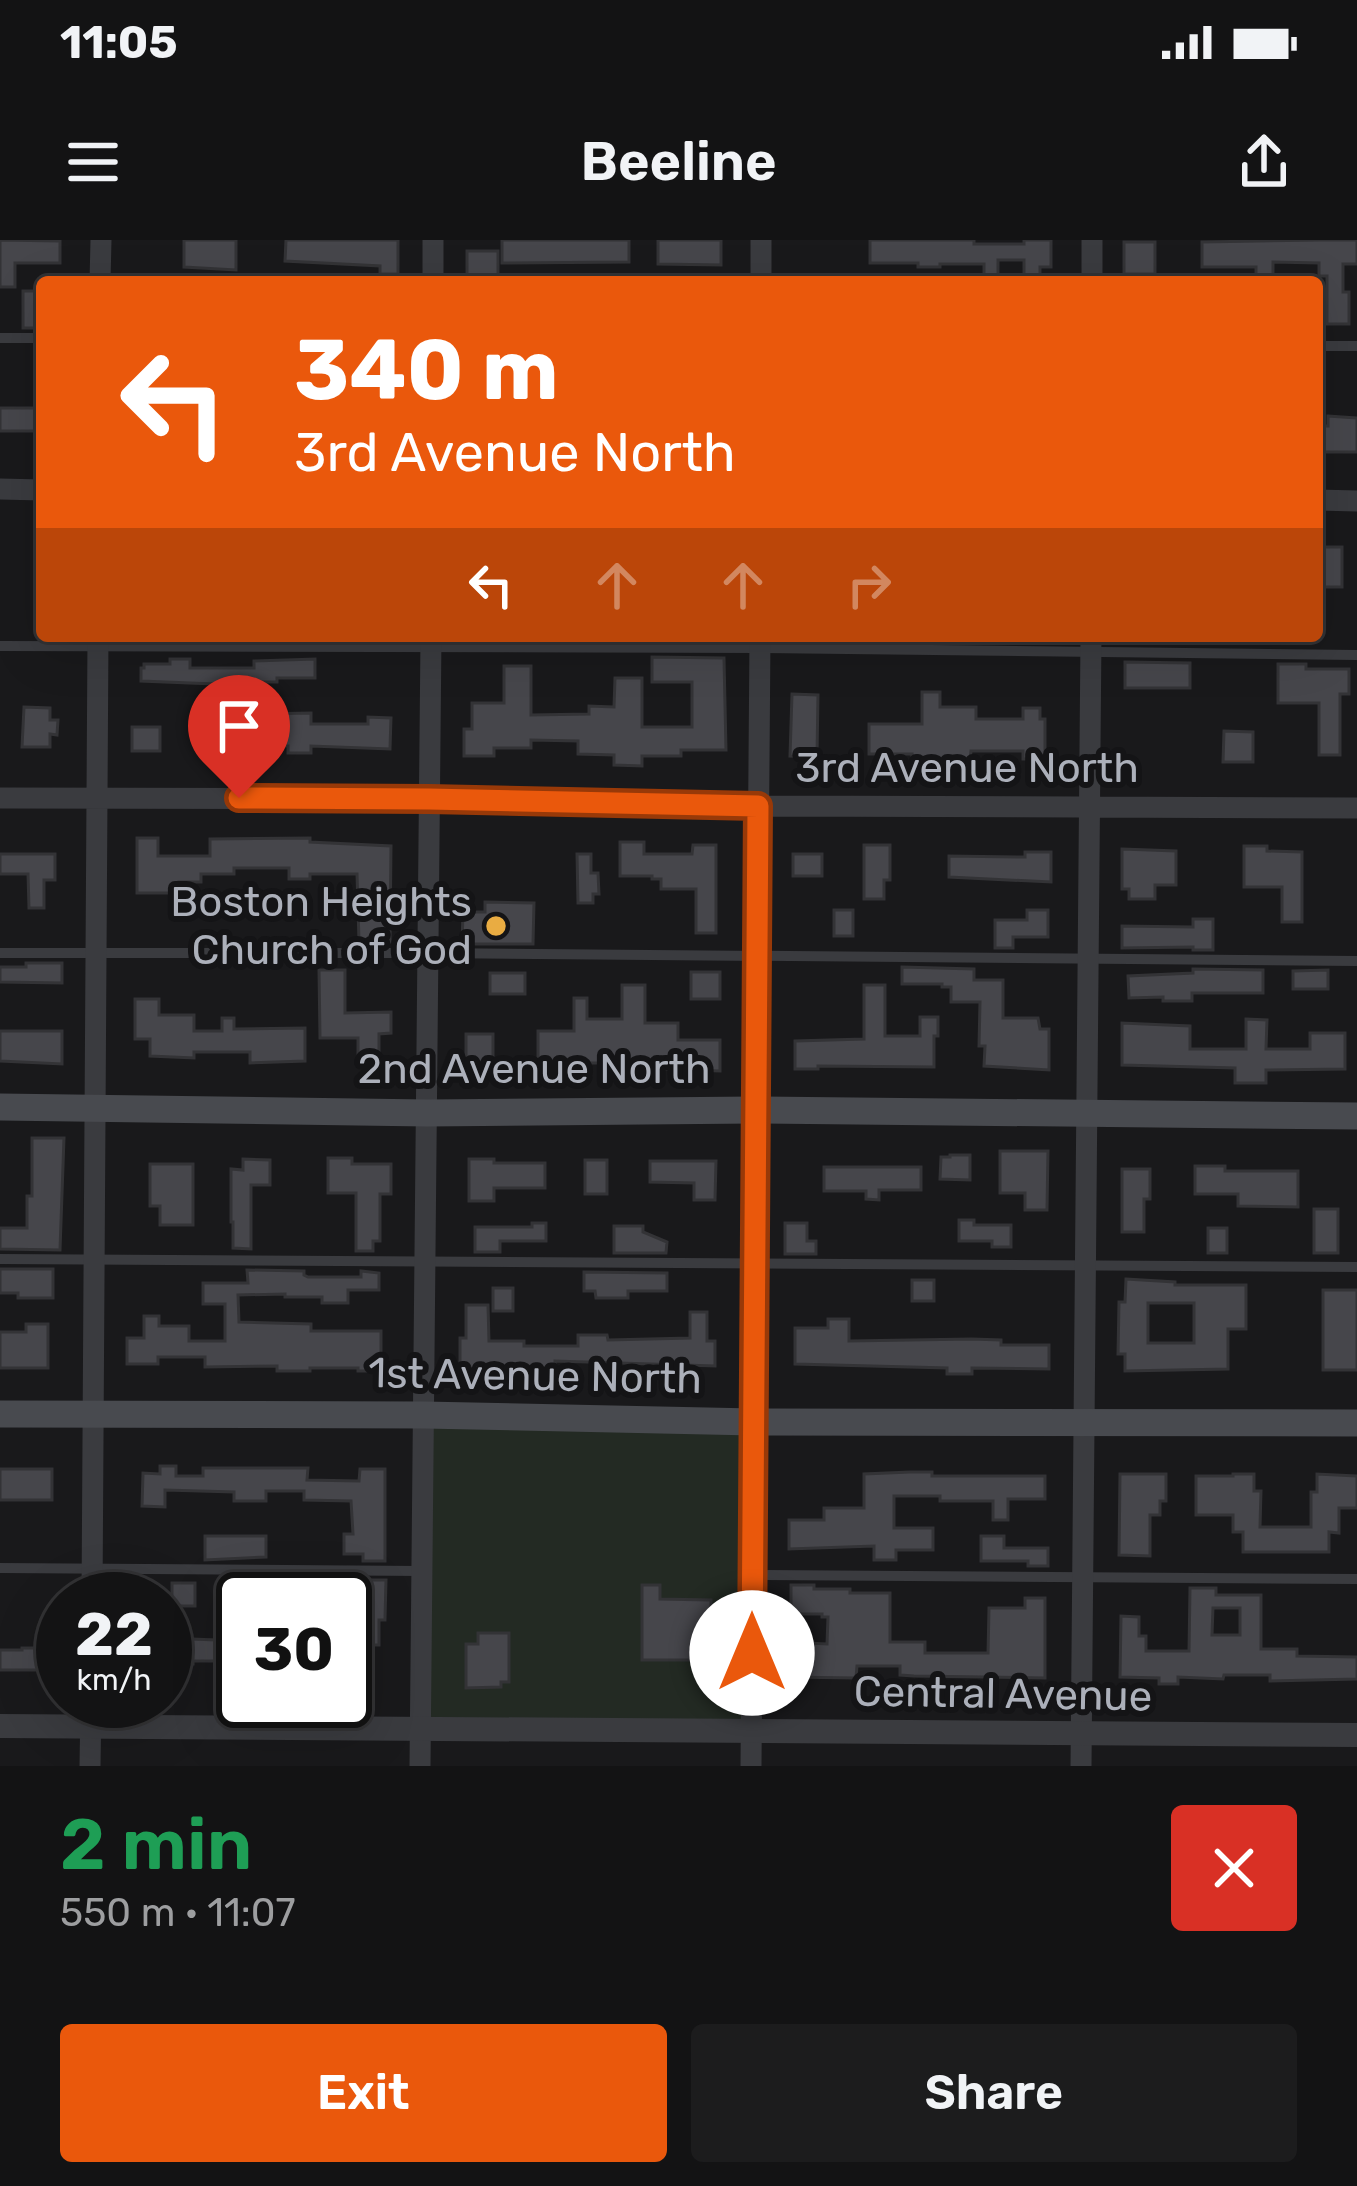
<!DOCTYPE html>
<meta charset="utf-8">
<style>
body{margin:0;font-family:Rubik,sans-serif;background:#1c1c1d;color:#f1f3f6;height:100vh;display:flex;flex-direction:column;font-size:45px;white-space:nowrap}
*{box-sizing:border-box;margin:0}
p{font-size:39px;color:#9d9ea0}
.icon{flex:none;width:66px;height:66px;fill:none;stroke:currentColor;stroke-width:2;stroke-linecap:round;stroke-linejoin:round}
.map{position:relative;height:1526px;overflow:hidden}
.side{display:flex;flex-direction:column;background:#131314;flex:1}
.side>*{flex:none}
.banner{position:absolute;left:36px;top:36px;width:1287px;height:366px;border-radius:12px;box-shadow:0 12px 48px #0002,0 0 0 3px #323234;background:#ea580c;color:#fff;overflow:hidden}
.speed{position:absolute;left:36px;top:1332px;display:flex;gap:24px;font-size:60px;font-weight:700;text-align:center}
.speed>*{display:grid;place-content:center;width:156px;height:156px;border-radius:50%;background:#131314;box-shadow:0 12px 48px #0002,0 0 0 3px #323234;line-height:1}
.speed small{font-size:30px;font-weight:400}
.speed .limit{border:6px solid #111;border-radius:18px;background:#fff;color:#111}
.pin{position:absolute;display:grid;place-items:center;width:102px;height:102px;color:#fff;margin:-123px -51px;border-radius:50% 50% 50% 0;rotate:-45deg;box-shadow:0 0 12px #0007}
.pin .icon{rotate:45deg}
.me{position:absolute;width:132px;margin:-66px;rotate:0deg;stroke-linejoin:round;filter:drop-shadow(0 0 9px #0008)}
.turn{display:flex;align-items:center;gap:42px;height:252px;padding:0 60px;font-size:54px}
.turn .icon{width:156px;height:156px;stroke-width:2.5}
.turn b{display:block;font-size:84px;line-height:102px}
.lanes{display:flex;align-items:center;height:114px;padding:0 60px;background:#0003;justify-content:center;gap:60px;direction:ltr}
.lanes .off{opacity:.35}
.round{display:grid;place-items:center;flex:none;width:126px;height:126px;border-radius:12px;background:#1c1c1d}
.head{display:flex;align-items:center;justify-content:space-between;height:204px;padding:0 60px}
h1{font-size:72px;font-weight:600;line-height:90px;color:#1e9e55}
.button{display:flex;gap:24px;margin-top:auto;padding:24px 60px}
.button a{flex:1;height:138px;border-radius:12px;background:#ea580c;color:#fff;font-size:48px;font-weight:600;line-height:138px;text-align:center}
.button a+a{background:#1c1c1d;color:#f1f3f6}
.status{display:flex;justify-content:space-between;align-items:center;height:84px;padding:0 60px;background:#131314;direction:ltr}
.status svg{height:33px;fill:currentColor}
header{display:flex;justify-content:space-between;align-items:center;height:156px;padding:0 60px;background:#131314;font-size:54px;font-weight:600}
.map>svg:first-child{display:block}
.green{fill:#232a23}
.building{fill:#46464b;stroke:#333336;stroke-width:3;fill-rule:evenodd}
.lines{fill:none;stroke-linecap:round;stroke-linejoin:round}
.service{stroke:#3a3b3f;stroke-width:10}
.minor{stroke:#3a3b3f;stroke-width:21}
.tertiary{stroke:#3a3b3f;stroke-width:24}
.secondary{stroke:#484a4f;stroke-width:27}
.route-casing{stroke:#983908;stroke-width:30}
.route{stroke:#ea580c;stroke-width:21}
.poi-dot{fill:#e9ac42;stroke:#141416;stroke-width:4.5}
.labels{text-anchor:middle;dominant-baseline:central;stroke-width:12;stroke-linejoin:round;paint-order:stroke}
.street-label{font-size:42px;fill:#acb0ba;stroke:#141416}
.poi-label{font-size:42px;fill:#acb0ba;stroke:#141416;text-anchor:end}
</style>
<div class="status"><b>11:05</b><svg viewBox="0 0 49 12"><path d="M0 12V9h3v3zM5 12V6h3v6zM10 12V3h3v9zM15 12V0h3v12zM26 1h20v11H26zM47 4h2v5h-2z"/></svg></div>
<header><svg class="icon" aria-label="menu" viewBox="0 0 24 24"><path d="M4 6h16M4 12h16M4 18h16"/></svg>Beeline<svg class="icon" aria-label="share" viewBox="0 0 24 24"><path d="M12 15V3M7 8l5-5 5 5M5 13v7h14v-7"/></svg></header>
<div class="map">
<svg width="1357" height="1526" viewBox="0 0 1357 1526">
<rect width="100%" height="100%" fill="#19191b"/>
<path class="green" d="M424 1175 754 1182 752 1491 419 1488Z"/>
<path class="building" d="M0 0 60 1V23H15V47H0Z
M184 0H236V30L184 27Z
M286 0H398V34H380V26L285 21Z
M502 0H629V22L502 23Z
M658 0H721V25L658 24Z
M870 0H974V4H1024V0H1051V27H1040V42H1024V20H998V36H984V24H940V27H918V23H870Z
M1319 0H1357V24H1343V52H1349V84H1327V36H1319V23L1273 22V42H1256V27H1202V2Z
M1124 2H1155V34H1124Z
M467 11H498V42H467Z
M23 51H42V88H23Z
M0 168H42V191H0Z
M1328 176 1357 178V212H1319V186H1328Z
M1320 307H1342V347H1320Z
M652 417 724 418 726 510H681V516H642V526L614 525V515L578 514V501L531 500V508H494V516H464V489H472V463H504V426H531V475L589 474V466L614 467 615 438H642V487H692V442H652Z
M170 419H190V428H254V421L315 419V438H277V442H238V451H214V444L141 441V428H144V424H170Z
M1125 422 1190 423V448H1125Z
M1278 424H1306V429H1349V454H1340V515H1319V463H1278Z
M922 452H940V467H976V479H1023V468H1040V479H1045V519H1023V511H971L970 521 912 520V514H869V484H922Z
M792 454 818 455 817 517 790 516Z
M24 467 50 468V480H58L57 495 50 494V507H22Z
M311 473V484H368V477L391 478 390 509 311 506V513H288V506H240V519H222V478H247V474Z
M132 487H160V511H132Z
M1224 491 1253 492V522H1223Z
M137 598H158V616H210V599L310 598V602L391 606 390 702H359L357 634H310V639H289V628H234V634H201V642H179V653H137Z
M620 602H644V614H692L693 605H716V693H696V649H661V639H652V636H620Z
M864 605H890V640H884V659H864Z
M1244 606H1267V611L1302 612V682H1282V647H1244Z
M1122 609 1176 611V645H1155V659H1129V649H1122Z
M1025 612H1051V642L949 637V616L1025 617Z
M0 614H55V640H44V668H29L28 634H0Z
M577 614H591V633H598L599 654H593V663H578Z
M793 614H822V636H793Z
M485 662 534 663 533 704H462L463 672H485Z
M834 670H853V696H834Z
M1027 670H1048V697H1013V708H995V680H1027Z
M1193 679H1213V710H1193V707L1122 708V686L1193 687Z
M26 723H62V743L0 742V727H26Z
M902 727 974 729V740H1003V778H1038L1040 789H1049V830L984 826 985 806H979L980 762H951V747H942V744H902Z
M1193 729 1263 730V753H1192V761H1163V757L1129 758 1128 736 1193 733Z
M319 730H345V773L391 772V793L379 794V824L358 825V798H320Z
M1328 730V749H1293V731Z
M691 732H720V759H691Z
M490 733H525V754H490Z
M622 745H645V783H678V800H720V831L655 829V825L619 823H561V829H538V791H574V758H587V779H622Z
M864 745H885V796H920V777H938V796H934V827L818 826V829H795V801L864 799Z
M135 759H159V775H194V791H222V778H234V789L305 788V821L250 823V812H194V818L150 816V799H135Z
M1246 779 1267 780 1266 809H1310V793H1345V829L1266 830V843H1235V828L1122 825V783L1190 786V809H1246Z
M0 791H62V824L0 821Z
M466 794H493V822H466Z
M32 898H64L60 1010 0 1009V988H27V956H32Z
M1000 911H1048L1047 970H1025V953H1000Z
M950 915H970V940L940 939 941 917H950Z
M328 918H352V924H391V954H380V1001H373V1011H356V953H328Z
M243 919 270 920V945H251V1009L233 1008V982H231V929L243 930Z
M469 919H494V923H545V948H494V961H469Z
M585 920H607V954H585Z
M650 921H716L715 960H694V943L650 942Z
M150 924H193V985H160V966H150Z
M1195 926H1225V931H1298V967L1238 966V954H1195Z
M824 927H921V950H879V960L866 959V951H824Z
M1122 929H1150V959H1144V992H1122Z
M1314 969H1338V1013H1314Z
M959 980H974V985H1011V1007H992V1001H959Z
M532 983H546V1001H500V1012H475V987H532Z
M785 983H807V1001H816V1014H785Z
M614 986H643V992L667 1002 666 1013H614Z
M1208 988H1227V1013H1208Z
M0 1029H53V1058H18V1053H0Z
M247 1030 304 1031V1035L308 1037H361V1031L379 1033V1050H348V1063H322V1057H285V1054L238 1055 239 1082 311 1084V1091H381V1131H358V1128H310V1131H277V1126L205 1127V1117H158V1124H127V1098H144V1076H159V1086H189V1101H225V1064H203V1043H248Z
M584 1032 667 1033V1051H628V1058H596L595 1051H584Z
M1126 1039 1175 1042V1045H1246V1089H1228V1129L1125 1131V1114H1118L1119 1062H1125ZM1148 1063H1194V1103H1148Z
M912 1040H934V1061H912Z
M493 1048H513V1071H493Z
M1323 1050H1357V1130H1323Z
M466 1065H488L489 1101H524V1106H578V1095H607L608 1100 690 1098V1072H707V1101H715V1126L555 1121V1133H460V1098H466Z
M828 1079H849V1101L972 1099 1001 1100V1105H1049V1129L972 1128V1134H947V1128L795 1124V1088H828Z
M26 1084H48V1128H0V1092H26Z
M160 1226H176V1236H203V1228H308L307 1240 359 1241 360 1229H385V1321H363V1314H344V1294H353L351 1261 304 1260V1251H266V1261H234V1252L165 1250V1267L142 1266 143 1233 160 1234Z
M0 1229H52V1260H0Z
M910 1232H932V1236H1045V1259H1008V1280H993V1261H940V1256H894V1288H933V1310H896V1320H874V1306L789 1309V1280H824V1268H864V1234Z
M1120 1234H1166V1261H1160V1275H1150V1316L1119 1315Z
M1233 1234H1254V1251H1261L1260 1287H1311V1252H1317V1234L1357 1236V1268H1339V1293L1329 1292V1312H1243V1292H1233V1275H1196V1236H1233Z
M205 1296H266V1317L205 1320Z
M981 1296H1004V1308H1048V1326H1028V1321H981Z
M273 1340H314V1357L273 1356Z
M363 1340H386L385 1380H379V1405H356V1359H363Z
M172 1343H195V1366H172Z
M642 1345H660V1359L711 1360V1420H642Z
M791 1345H814V1349H850V1353H890V1402H925V1413H988L989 1368H1025V1358H1045V1438L914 1436 900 1435V1426H857L856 1438 787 1437 788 1411H808V1403L827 1404 828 1377H822V1374H791Z
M1190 1348H1216V1355H1261V1409H1297V1416L1357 1417V1439L1270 1441V1435H1224L1223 1439 1178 1437V1444H1159V1438L1120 1437 1121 1376 1139 1377V1396H1146V1411H1189ZM1213 1368H1240V1395H1212Z
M478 1393H509V1442H501V1447L466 1448V1404H478Z
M165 1398 243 1401V1421H193V1424H165Z
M22 1408H50V1430H0V1410H22Z"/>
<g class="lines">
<path class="service" d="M0 98H42
M1317 106H1357
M0 406 760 408 1357 415
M0 713H430L1357 721
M0 1019 1357 1027
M0 1328 422 1331
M754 1335 1357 1339"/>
<path class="minor" d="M761 0V42
M1092 0V42
M100 42 101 0
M433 42V0
M0 249 42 250
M1317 260 1357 261
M0 558 429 559 758 566 1357 568
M92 1359 98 396
M90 1526 91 1461
M420 1526 431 396
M751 1526 760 396
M1081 1526 1091 396"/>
<path class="tertiary" d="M0 1486 1357 1495"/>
<path class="secondary" d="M0 867 427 873 754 870 1357 876
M0 1174 424 1175 754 1182 1357 1183"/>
</g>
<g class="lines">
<defs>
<path id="route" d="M239 558 429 559 758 566 752 1413"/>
</defs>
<use href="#route" class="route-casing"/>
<use href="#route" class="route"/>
</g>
<circle class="poi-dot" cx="496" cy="686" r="12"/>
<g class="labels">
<g class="street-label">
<text x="967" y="528">3rd Avenue North</text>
<text x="534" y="829">2nd Avenue North</text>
<text transform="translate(535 1136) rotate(1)">1st Avenue North</text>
<text transform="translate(1003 1454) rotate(1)">Central Avenue</text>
</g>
<g class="poi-label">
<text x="472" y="662">Boston Heights<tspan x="472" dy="48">Church of God</tspan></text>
</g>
</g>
</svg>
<div class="speed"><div>22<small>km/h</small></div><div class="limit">30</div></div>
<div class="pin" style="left:239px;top:558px;background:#d93025"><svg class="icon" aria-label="arrive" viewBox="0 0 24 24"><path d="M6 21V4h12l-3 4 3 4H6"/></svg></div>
<svg class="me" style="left:752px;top:1413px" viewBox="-20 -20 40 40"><circle r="19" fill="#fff"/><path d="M0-13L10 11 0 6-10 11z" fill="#ea580c"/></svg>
<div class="banner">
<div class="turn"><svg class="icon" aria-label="left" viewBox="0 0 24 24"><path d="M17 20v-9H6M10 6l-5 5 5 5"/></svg><div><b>340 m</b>3rd Avenue North</div></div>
<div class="lanes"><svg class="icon" aria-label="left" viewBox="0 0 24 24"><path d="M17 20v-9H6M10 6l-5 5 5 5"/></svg><svg class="icon off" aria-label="ahead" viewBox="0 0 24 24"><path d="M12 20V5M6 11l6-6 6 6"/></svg><svg class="icon off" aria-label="ahead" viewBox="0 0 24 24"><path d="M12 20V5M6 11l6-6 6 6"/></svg><svg class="icon off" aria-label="right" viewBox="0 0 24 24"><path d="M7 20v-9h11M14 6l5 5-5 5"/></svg></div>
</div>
</div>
<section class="side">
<div class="head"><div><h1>2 min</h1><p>550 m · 11:07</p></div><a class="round" style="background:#d93025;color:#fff"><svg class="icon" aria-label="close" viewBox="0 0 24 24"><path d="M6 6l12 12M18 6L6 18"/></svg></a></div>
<div class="button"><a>Exit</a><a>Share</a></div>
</section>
